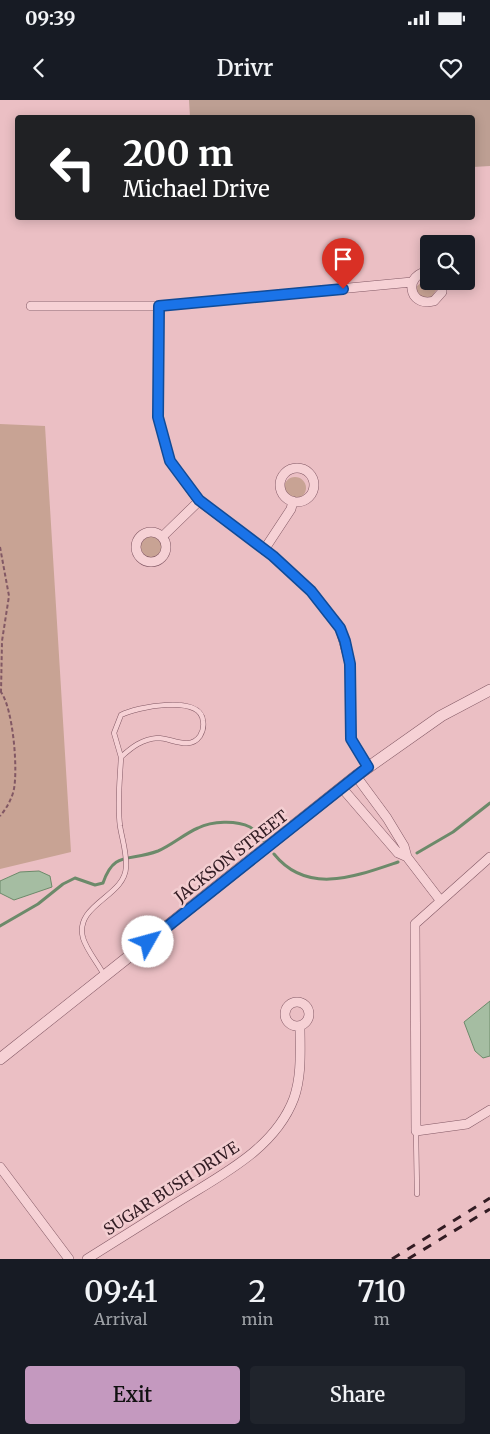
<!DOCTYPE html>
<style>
body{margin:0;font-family:Merriweather,serif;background:#20242c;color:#f1f3f6;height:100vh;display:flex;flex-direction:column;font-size:19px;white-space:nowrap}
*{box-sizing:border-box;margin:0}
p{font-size:16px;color:#9ea1a6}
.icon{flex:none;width:28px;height:28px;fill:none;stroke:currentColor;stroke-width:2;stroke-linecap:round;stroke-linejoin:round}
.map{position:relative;height:1159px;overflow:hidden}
.side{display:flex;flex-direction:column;background:#171b24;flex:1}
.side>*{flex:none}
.hud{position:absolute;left:15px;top:15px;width:460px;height:105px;border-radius:5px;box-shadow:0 2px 12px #0003;background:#202124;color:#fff;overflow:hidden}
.fabs{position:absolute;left:420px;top:135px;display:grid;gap:10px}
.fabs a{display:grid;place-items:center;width:55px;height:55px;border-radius:5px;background:#171b24;box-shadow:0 2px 12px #0003;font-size:25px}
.pin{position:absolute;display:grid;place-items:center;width:42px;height:42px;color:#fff;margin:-51px -21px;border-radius:50% 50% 50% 0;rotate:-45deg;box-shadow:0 0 5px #0007}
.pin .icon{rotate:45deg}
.me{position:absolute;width:55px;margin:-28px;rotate:52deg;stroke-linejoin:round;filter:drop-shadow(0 0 4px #0008)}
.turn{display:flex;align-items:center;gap:18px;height:105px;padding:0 25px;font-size:22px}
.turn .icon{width:65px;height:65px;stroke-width:2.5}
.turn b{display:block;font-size:35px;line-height:42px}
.eta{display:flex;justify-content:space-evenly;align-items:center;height:85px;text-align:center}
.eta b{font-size:30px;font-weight:600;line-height:35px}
.button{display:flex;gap:10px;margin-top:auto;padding:10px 25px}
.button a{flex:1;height:58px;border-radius:5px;background:#c499bf;color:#111;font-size:20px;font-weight:600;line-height:58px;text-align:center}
.button a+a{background:#20242c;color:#f1f3f6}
.status{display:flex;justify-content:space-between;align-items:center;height:35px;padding:0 25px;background:#171b24;direction:ltr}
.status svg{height:14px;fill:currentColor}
header{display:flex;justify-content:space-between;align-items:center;height:65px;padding:0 25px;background:#171b24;font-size:22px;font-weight:600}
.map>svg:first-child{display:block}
.green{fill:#c8a394}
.cemetery{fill:#bd9f93}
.water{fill:#a5bda2;stroke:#6c8a6a}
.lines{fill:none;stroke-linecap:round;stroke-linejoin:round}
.stream{stroke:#6c8a6a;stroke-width:3}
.service-casing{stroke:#825864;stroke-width:5.5}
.minor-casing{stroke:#825864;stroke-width:10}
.tertiary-casing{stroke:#825864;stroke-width:12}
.path{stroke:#825864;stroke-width:2;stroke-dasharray:4 2.5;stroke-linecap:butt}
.service{stroke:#f6d1d5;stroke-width:4.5}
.minor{stroke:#f6d1d5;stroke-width:9}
.tertiary{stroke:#f6d1d5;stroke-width:11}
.rail{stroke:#321c23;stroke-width:3;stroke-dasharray:9 9;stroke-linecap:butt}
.route-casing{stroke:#114b97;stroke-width:12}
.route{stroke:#1a73e8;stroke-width:9}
.labels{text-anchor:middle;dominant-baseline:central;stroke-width:5;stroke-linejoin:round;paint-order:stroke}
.street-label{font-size:16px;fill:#321c23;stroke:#f3ced1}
</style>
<div class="status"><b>09:39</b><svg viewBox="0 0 49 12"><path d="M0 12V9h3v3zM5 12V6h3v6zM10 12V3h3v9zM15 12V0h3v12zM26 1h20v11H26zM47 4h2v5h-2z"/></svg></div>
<header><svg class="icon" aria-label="back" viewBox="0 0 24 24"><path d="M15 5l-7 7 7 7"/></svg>Drivr<svg class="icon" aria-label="heart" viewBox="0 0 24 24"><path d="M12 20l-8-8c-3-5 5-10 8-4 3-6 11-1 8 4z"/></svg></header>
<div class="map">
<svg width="490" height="1159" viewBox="0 0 490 1159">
<rect width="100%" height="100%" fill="#ebbfc4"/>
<path class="green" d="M426 178 429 181 435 182 438 187 430 200 417 194 416 187Z
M0 324 45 326 71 752 0 769Z
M284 388a11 11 0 1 1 22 0a11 11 0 1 1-22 0Z
M141 447a11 11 0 1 1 22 0a11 11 0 1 1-22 0Z"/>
<path class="cemetery" d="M189 0H490V66L473 67 472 18 190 17Z"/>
<path class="water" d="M39 771 50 776 52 787 14 800 0 793V781L20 772Z
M490 901V956L483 958 475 951 464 922Z"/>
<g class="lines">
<path class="stream" d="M417 753 453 732 490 703
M274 754C307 795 354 777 398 762
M0 826 38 804 63 784 75 778 95 785 103 783C114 750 129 762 158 751 172 745 184 734 198 728 212 721 236 720 250 727 255 730 260 737 264 741"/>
<defs>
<path id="service" d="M104 875C98 863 87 851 83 838 74 804 125 797 126 767 127 753 122 739 120 726 117 703 120 679 121 657 132 647 142 639 158 638 171 638 190 651 200 636 203 631 204 626 203 621 201 594 136 607 121 615L114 633 121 657
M416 1031 417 1094"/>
<path id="minor" d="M429 172C404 172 407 208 434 201L442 192V181
M31 206H159L412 182
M159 206 158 317 170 361 199 401 273 456 311 491 340 528 350 564 351 639 368 667
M280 385a17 17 0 1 1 34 0a17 17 0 1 1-34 0Z
M136 447a15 15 0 1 1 30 0a15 15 0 1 1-30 0Z
M163 436 199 401
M264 450 291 409 293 401
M356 676 387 718 404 746 407 757 440 800
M342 688 398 753 407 757
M490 757 415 824 416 1031 467 1024 490 1010
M285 914a12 12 0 1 1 24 0a12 12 0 1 1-24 0Z
M0 1067 69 1159
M87 1159C117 1140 148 1121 178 1102 221 1075 275 1049 294 998 302 975 300 950 300 926"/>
<path id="tertiary" d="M0 959 356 676 441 616 490 590"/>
</defs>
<use href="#service" class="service-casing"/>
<use href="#minor" class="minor-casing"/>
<use href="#tertiary" class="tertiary-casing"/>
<path class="path" d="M0 447 9 496 2 541 1 592
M0 591C13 605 19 674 13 693 10 702 6 709 0 716"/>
<use href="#service" class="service"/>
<use href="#minor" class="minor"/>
<use href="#tertiary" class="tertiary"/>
<path class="rail" d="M392 1159 490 1098
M408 1159 490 1109"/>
</g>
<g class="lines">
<defs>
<path id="route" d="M148 842 368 667 351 639 350 564 345 541 340 528 311 491 273 456 199 400 170 361 158 317 159 206 343 189"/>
</defs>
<use href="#route" class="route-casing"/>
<use href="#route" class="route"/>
</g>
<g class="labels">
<g class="street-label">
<text transform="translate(231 756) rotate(-38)">JACKSON STREET</text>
<text transform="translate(171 1088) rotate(-33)">SUGAR BUSH DRIVE</text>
</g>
</g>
</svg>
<div class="fabs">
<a><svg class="icon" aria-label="search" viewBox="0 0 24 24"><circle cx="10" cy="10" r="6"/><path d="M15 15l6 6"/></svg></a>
</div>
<div class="pin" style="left:343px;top:189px;background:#d93025"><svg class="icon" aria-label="arrive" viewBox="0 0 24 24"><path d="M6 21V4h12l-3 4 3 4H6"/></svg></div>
<svg class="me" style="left:148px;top:842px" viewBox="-20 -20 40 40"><circle r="19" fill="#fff"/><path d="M0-13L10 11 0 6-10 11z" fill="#1a73e8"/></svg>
<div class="hud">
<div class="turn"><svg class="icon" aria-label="left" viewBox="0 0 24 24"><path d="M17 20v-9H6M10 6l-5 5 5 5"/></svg><div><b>200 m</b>Michael Drive</div></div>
</div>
</div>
<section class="side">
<div class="eta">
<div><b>09:41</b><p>Arrival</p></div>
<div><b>2</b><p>min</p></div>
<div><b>710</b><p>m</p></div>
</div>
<div class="button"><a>Exit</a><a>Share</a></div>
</section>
